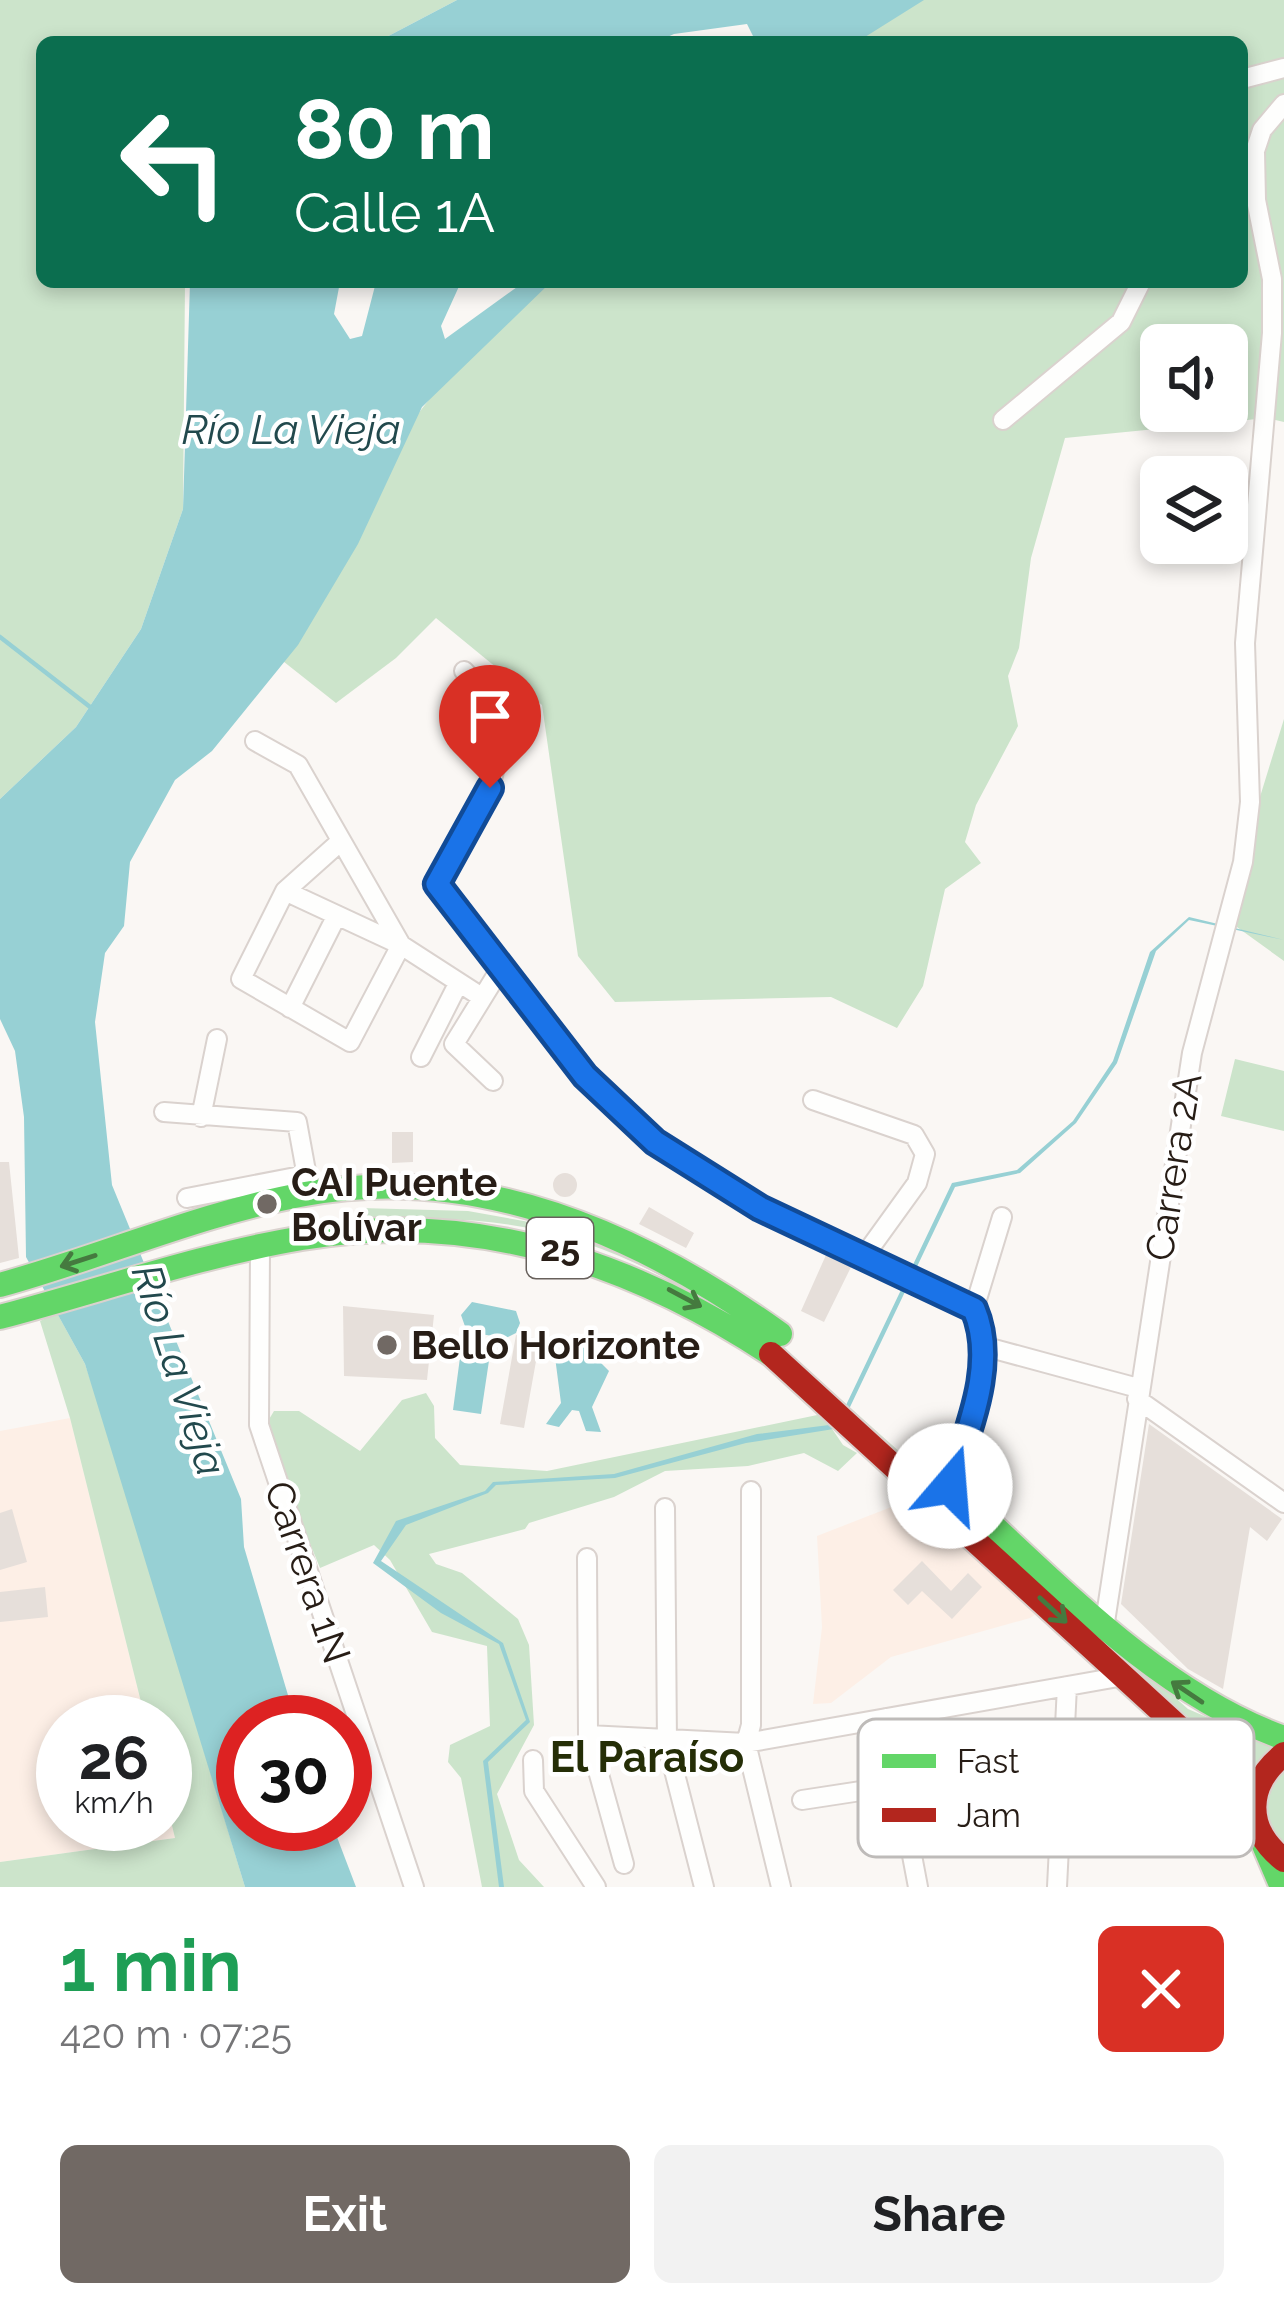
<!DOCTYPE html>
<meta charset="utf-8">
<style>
body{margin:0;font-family:Raleway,sans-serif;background:#f2f2f2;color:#202124;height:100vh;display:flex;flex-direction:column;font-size:45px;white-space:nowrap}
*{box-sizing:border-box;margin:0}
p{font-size:39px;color:#757577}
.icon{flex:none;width:66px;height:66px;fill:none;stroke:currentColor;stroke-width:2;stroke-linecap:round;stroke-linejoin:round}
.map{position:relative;height:1887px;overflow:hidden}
.panel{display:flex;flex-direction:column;background:#fff;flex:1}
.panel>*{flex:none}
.top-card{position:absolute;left:36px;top:36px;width:1212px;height:252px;border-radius:18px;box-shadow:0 6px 18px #0003;background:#0b6e4f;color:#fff;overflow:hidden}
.tools{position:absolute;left:1140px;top:324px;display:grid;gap:24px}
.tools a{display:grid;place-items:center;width:108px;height:108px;border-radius:18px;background:#fff;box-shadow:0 6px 18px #0003;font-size:60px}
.speed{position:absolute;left:36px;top:1695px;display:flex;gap:24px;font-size:60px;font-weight:700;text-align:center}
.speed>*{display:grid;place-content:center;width:156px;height:156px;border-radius:50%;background:#fff;box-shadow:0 6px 18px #0003;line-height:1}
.speed small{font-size:30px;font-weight:400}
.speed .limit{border:18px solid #d22;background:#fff;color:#111}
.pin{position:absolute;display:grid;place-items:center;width:102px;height:102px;color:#fff;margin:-123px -51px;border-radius:50% 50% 50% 0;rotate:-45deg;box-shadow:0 0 12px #0007}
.pin .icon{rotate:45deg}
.me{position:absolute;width:132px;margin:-66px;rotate:18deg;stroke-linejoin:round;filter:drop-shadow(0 0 9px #0008)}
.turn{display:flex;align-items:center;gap:42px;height:252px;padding:0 60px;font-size:54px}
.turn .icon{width:156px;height:156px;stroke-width:2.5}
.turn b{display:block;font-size:84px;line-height:102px}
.round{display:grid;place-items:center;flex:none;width:126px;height:126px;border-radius:18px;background:#f2f2f2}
.head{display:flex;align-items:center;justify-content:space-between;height:204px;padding:0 60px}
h1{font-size:72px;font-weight:700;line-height:90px;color:#1e9e55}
.primary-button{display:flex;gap:24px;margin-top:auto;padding:24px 60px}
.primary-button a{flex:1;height:138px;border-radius:18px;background:#716964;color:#fff;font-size:48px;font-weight:700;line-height:138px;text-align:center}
.primary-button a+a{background:#f2f2f2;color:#202124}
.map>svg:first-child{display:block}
.built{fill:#fdefe6}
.green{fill:#cce4cb;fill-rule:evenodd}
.water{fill:#97d0d4}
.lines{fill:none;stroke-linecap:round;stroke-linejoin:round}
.stream{stroke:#97d0d4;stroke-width:4.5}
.building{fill:#e6dfda}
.street-casing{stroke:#dad2ce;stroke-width:22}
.fast-casing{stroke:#dad2ce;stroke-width:28}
.jam-casing{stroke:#dad2ce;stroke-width:28}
.street{stroke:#fefefd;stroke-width:18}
.fast{stroke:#63d668;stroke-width:24}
.jam{stroke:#b3261e;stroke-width:24}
.oneway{stroke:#457a3f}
.route-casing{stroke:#114b97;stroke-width:30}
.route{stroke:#1a73e8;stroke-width:21}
.poi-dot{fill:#716964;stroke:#fff;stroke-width:4.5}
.labels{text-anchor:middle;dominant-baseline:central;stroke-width:9;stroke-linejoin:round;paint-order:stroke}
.shield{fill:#fff;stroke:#68615c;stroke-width:3}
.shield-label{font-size:36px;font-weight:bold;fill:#271d16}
.street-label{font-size:39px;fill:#271d16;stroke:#fff}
.poi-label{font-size:39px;font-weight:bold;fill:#271d16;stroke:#fff;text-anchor:start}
.water-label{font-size:42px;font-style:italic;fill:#22494d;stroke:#fff}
.neighbourhood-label{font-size:42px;font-weight:bold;fill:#252e07;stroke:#fff}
.key{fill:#fff;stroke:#bebbb9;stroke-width:3}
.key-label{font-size:33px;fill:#271d16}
</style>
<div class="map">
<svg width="1284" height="1887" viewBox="0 0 1284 1887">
<rect width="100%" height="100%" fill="#faf7f4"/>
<path class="built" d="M70 1418 146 1722H63V1824H165V1797L175 1838 0 1862V1431Z
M922 1495 1044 1609 1030 1618 891 1657 831 1703 813 1704 822 1627 817 1536Z"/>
<path class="green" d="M0 0H457L377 42H42V282H185L183 509 141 629 76 727 0 799Z
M889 0H1284V422L1267 418 1065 438 1031 558 1019 648 1008 676 1018 726 976 805 965 842 981 863 945 889 923 986 897 1028 831 997 615 1002 578 956 542 705 436 618 396 658 336 703 274 654 380 463 482 331 545 282H1242V42H840ZM1161 345H1227V411H1161Z
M1284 719V961L1223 917Z
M1235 1059 1284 1071V1131L1221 1116Z
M361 1208 468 1211 535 1223 627 1252 700 1289 799 1362 1188 1709 1274 1746 1241 1784 1213 1737C1103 1651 1002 1549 898 1456 739 1313 596 1192 366 1225L357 1215Z
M57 1313 85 1364 109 1435 245 1887H0V1862L175 1838 165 1797V1722H146L70 1418 40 1321Z
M426 1393 434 1406 435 1438 460 1465 547 1471 822 1414 843 1445 857 1453 838 1471 804 1453 748 1466 665 1471 614 1497 529 1523 525 1529 429 1554 436 1564 462 1573 518 1619 529 1645 534 1725 497 1794 519 1860 544 1887H482L461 1778 448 1762 450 1745 490 1726 487 1646 432 1632 390 1560 374 1545 320 1568 282 1475 268 1421 274 1411H299L360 1451 402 1400Z
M1284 1754V1860L1257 1831Z"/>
<path class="water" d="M457 0H924L857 42H756L747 24 674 34 656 42H377Z
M190 282H340L334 314 350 339 362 336 376 282H461L441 326 445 339 524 282H551L422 407 358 544 298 645 212 751 175 780 130 862 124 926 105 953 95 1022 112 1185 241 1499 244 1547 296 1722H243V1824H332L356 1887H245L85 1364 26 1257 24 1117 15 1051 0 1019V799L76 727 141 629 183 509Z
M1189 917 1284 940 1189 920 1156 951 1117 1063 1076 1123 1020 1173 955 1187 840 1428 746 1443 615 1478 496 1485 488 1493 406 1525 381 1561 503 1643 530 1722 488 1762 504 1887H499L483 1761 526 1720 499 1644 441 1613 373 1563 396 1521 485 1491 493 1482 614 1474 757 1434 837 1424 952 1183 1017 1170 1073 1121 1113 1061 1150 952Z
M472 1302 516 1311 520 1323 516 1333 506 1338 467 1332 461 1315Z
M585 1347 609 1371 592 1407 601 1432 586 1431 579 1411 572 1410 559 1427 546 1424 561 1403 555 1357Z
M461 1350 490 1354 481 1414 453 1410Z"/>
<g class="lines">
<path class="stream" d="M0 637 94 710"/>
</g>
<path class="building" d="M392 1132H413V1162L392 1163Z
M0 1162H9L19 1258 0 1263Z
M553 1185a12 12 0 1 1 24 0a12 12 0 1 1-24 0Z
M649 1207 694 1233 686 1248 639 1224Z
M826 1255 851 1267 824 1322 801 1311Z
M343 1306 434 1315 427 1380 344 1376Z
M516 1335 540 1339 524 1428 500 1424Z
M1149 1424 1282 1519 1267 1541 1250 1527 1223 1689 1188 1669 1121 1604Z
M12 1509 27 1562 0 1570V1513Z
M922 1561 951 1591 968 1573 982 1587 952 1619 922 1591 908 1605 893 1590Z
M45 1587 48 1617 0 1622V1592Z"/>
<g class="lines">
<defs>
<path id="street" d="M1242 79 1284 68
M1003 420 1121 322 1141 282
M464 671 507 717 490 788 437 884C451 908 477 925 489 949 505 981 530 1007 553 1037 675 1188 807 1225 974 1309
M255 741 298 765 401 945 350 1042 241 979 285 891 341 841
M285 891 401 945 480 996
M290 1008 337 915
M421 1057 458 984
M493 1081 454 1044 499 971
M813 1100 914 1135 925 1154 917 1183 865 1255
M164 1112 297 1122 310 1193
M201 1117 217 1039
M187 1198 306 1175
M260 1248 259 1425 414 1887
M983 1346 1138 1388
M1137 1399 1284 1503
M950 1486 979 1395 983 1346 974 1309 1002 1217
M751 1491V1725L746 1743 781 1887
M665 1508 667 1743 704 1887
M587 1558 588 1735 624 1864
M1105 1622 1192 1053 1243 862 1250 802 1245 643 1272 333V279L1256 200 1255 151 1262 130 1284 104
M886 1718 918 1887
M588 1735 746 1743 1124 1676
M533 1760 534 1791 596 1887
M802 1800 900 1785
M1057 1887 1067 1686"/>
<path id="fast" d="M0 1285C102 1257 201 1213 305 1194 479 1162 642 1235 780 1334
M0 1317C99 1291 201 1255 302 1238 473 1209 630 1261 771 1354
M931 1469C1039 1564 1148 1689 1284 1738
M1264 1845 1282 1887"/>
<path id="jam" d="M771 1354 1196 1743 1257 1831
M1284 1754C1245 1785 1244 1829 1284 1860"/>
</defs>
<use href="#street" class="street-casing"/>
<use href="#fast" class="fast-casing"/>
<use href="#jam" class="jam-casing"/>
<use href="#street" class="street"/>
<use href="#fast" class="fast"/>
<use href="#jam" class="jam"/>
</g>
<defs><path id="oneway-shaft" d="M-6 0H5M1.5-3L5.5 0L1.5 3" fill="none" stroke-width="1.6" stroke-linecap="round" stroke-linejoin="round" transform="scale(3)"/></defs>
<g class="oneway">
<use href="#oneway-shaft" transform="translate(78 1261) rotate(162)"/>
<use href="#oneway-shaft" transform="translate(685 1298) rotate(28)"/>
<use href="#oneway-shaft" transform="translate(1053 1610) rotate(43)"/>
<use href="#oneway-shaft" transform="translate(1187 1692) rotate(-146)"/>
</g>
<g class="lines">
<defs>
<path id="route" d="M490 788 437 884 585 1076 655 1142 760 1208 974 1309C998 1365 967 1431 950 1486"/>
</defs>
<use href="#route" class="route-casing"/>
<use href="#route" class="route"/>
</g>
<g class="poi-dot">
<circle cx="267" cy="1204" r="12"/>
<circle cx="387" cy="1345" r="12"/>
</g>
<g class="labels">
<rect class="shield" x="527" y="1218" width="66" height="60" rx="9"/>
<g class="shield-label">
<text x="560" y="1248">25</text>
</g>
<g class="street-label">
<text transform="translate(1173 1167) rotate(-81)">Carrera 2A</text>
<text transform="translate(308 1572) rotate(71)">Carrera 1N</text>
</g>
<g class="poi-label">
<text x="291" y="1182">CAI Puente<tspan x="291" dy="45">Bolívar</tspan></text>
<text x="411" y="1345">Bello Horizonte</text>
</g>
<g class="water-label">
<text x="291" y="429">Río La Vieja</text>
<text transform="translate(179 1370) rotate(72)">Río La Vieja</text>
</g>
<g class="neighbourhood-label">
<text x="647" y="1757">El Paraíso</text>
</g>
</g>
<rect x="858" y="1719" width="396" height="138" rx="18" class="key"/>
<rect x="882" y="1754" width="54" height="14" fill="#63d668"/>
<rect x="882" y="1808" width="54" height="14" fill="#b3261e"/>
<g class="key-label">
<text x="957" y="1773">Fast</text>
<text x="957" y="1827">Jam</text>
</g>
</svg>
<div class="tools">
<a><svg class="icon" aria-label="sound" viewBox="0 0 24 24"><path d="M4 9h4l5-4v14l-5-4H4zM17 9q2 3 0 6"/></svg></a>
<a><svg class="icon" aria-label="layers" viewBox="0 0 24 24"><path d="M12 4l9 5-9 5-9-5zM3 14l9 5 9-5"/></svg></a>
</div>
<div class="speed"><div>26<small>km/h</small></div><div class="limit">30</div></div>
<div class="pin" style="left:490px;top:788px;background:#d93025"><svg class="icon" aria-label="arrive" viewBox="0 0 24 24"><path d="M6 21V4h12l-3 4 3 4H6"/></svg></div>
<svg class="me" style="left:950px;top:1486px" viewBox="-20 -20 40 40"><circle r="19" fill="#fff"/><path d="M0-13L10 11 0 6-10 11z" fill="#1a73e8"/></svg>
<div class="top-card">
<div class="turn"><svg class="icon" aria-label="left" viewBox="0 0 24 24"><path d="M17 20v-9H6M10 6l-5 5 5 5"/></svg><div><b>80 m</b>Calle 1A</div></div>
</div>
</div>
<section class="panel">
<div class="head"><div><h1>1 min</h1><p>420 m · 07:25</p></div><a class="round" style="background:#d93025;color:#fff"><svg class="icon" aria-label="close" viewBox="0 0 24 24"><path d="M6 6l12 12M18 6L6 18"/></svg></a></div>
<div class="primary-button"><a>Exit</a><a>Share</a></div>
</section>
